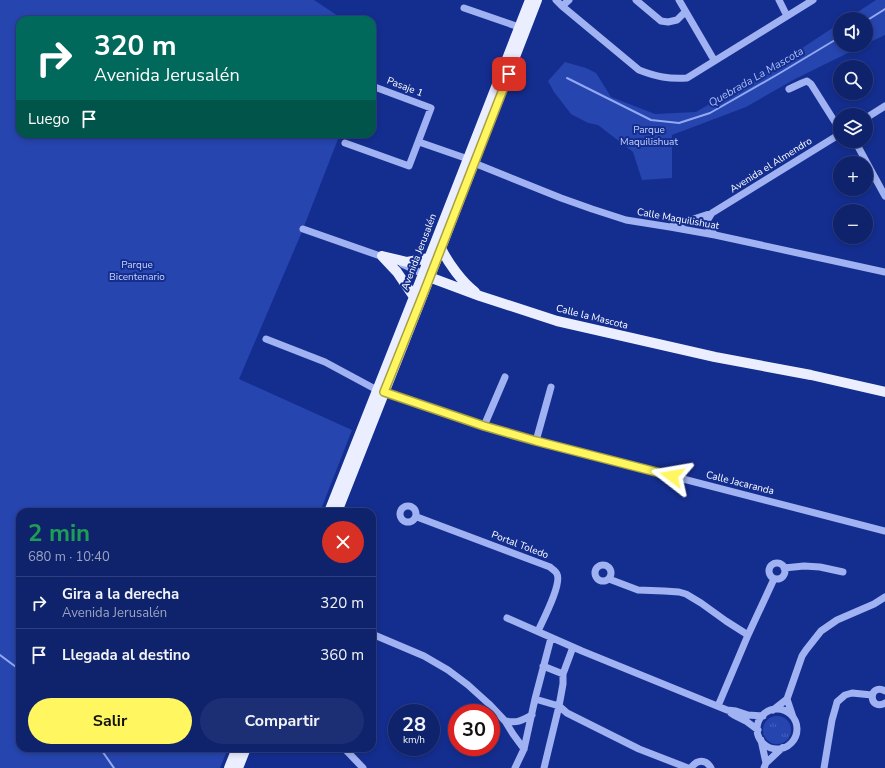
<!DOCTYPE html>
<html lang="es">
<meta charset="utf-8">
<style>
body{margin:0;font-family:"Nunito Sans",sans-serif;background:#1d2f74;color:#f1f3f6;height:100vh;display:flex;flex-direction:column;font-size:15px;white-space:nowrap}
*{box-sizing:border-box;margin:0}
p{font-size:13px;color:#9ba4c2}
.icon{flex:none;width:22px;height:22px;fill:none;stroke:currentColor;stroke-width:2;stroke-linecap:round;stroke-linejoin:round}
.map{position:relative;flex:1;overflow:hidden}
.drawer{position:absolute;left:16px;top:508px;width:360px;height:244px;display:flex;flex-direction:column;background:#0f226c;border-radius:12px;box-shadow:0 2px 6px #0003,0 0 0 1px #2f3f7f}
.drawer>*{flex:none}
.hud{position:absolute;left:16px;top:16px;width:360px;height:122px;border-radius:12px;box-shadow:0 2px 6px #0003,0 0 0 1px #2f3f7f;background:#00695c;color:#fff;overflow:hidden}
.controls{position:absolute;left:833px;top:12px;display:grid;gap:8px}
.controls a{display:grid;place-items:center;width:40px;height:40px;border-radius:50%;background:#0f226c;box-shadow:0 2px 6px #0003,0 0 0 1px #2f3f7f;font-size:20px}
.speed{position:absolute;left:388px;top:704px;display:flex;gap:8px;font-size:20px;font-weight:700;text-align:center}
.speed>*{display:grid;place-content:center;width:52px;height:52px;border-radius:50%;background:#0f226c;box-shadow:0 2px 6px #0003,0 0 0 1px #2f3f7f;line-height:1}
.speed small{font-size:10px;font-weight:400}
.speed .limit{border:6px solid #d22;background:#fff;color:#111}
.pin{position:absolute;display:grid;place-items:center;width:34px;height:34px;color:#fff;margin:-17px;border-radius:8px;box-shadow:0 2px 6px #0006}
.me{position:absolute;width:44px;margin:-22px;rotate:284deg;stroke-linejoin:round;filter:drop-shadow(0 0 3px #0008)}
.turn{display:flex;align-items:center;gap:14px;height:84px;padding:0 12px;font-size:18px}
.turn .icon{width:52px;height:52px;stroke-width:2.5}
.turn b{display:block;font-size:28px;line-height:34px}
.then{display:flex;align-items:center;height:38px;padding:0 12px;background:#0003;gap:8px;font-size:15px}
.round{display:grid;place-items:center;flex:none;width:42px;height:42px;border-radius:21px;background:#1d2f74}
.headline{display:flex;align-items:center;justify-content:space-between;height:68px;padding:0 12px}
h1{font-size:24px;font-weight:700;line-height:30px;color:#1e9e55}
.button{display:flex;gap:8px;margin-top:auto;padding:8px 12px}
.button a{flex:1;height:46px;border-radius:24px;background:#fff660;color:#111;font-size:16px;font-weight:700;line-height:46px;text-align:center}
.button a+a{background:#1d2f74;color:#f1f3f6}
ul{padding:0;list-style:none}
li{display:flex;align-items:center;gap:12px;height:52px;padding:0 12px;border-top:1px solid #2f3f7f}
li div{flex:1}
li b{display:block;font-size:15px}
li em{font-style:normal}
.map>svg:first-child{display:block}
.grass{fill:url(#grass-tufts)}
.park{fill:#2645af}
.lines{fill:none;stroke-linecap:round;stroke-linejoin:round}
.stream{stroke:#92a9f4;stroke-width:2}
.minor{stroke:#a0b2f1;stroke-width:7}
.major{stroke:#eaeeff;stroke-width:10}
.route-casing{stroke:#a6a03e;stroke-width:10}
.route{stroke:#fff660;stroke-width:7}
.labels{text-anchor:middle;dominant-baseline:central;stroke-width:4;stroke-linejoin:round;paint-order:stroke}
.street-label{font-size:10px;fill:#fff;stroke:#142e90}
.park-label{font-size:10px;fill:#c7d3fc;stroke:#142e90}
.water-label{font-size:11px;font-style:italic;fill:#acbef8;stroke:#142e90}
</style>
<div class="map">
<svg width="885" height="768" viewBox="0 0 885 768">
<defs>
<pattern id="grass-tufts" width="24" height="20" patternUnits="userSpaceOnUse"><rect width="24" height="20" fill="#2645af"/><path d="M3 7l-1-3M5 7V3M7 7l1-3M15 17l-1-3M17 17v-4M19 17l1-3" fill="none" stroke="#4761bb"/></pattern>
</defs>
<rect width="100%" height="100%" fill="#142e90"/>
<path class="grass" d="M763 730a14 14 0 1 1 28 0a14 14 0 1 1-28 0Z"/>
<path class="park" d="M0 0H314L344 20H20V134H340L301 234 239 379 352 430 320 512H20V748H228L220 768H0Z
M876 0H885V35L866 44V19H847Z
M840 23V45H864L795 79 746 107 672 135V178L642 180 633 152 598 125 588 123 571 114 554 92 548 81 565 62 586 68 596 73 611 97 655 114 696 112 781 62Z"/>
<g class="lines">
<path class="stream" d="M866 21 885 9
M567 78 651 120 679 123 710 113 780 73 840 37
M0 655 20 670
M100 748 114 768"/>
<path class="minor" d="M556 0 562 6 639 70C657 77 668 79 687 78L813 0
M636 0 661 21 668 22 677 20 685 12
M679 0 714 60
M779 0 787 16
M562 6 569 0
M464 8 519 27
M789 89 802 83 807 81 811 84 840 130
M866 118 885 106
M855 141 885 196
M419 142 468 159
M345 143 409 166 431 108 372 86
M474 163 561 198 592 209 626 220 670 227 715 235 885 272
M712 213 707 221 708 227 715 235
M672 226 712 213 840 134
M303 229 386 258
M402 264 423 274
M266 339 325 362 377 390
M384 392 484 426 536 441 885 531
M484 426 505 377
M536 441 551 387
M400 514a8 8 0 1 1 16 0a8 8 0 1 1-16 0Z
M417 517 550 567C552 569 556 571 557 574 562 584 543 620 538 631
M769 571a8 8 0 1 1 16 0a8 8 0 1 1-16 0Z
M595 573a8 8 0 1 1 16 0a8 8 0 1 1-16 0Z
M784 568 804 566 820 567 843 572
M609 579 638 590 664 591 679 592 686 594 701 603 726 621 748 635
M507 618 582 651 727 710 736 711 748 715 763 716
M372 634 424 656 448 670 468 685 489 704 505 721 513 734 524 749
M543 666 563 674
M885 691C868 682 868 712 885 703
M535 699 559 706 567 713 639 749 688 768
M787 699 793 717
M718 706 748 635 774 579
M757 729a20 20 0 1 1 40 0a20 20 0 1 1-40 0Z
M773 710 787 699 802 656 806 650 821 631 837 620 874 604 885 597
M731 713 734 715 746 721 758 730
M505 721C518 723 521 721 532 715
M761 740 766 763
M344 748 363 768
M515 768 524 749 535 699 551 638
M544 768 559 706 563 684V674L573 647
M691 768C697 759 706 759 711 768
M764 768 766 763 782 748
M824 768 832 720 836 706 837 702 845 695 852 693 872 695"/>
<path class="major" d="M441 248C448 263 462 282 475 292
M382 256 397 272 414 297
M382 256 407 262 429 258
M423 274 429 277 480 296 557 321 715 357 811 375 885 392
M329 512 414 297 530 0
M337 512 424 292 537 0
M229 768 237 748
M238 768 246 748"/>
</g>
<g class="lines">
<defs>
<path id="route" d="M509 74 424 292 384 392 484 426 536 441 672 476"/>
</defs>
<use href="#route" class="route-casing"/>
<use href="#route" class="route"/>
</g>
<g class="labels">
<g class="street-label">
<text transform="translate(405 87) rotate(21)">Pasaje 1</text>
<text transform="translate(771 165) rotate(-32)">Avenida el Almendro</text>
<text transform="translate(678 219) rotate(10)">Calle Maquilishuat</text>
<text transform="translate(419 252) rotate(-69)">Avenida Jerusalén</text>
<text transform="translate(592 317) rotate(14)">Calle la Mascota</text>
<text transform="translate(740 483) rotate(14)">Calle Jacaranda</text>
<text transform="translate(520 545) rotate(21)">Portal Toledo</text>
</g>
<g class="park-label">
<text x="649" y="130">Parque<tspan x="649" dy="12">Maquilishuat</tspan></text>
<text x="137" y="265">Parque<tspan x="137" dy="12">Bicentenario</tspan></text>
</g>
<g class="water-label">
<text transform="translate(756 77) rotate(-30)">Quebrada La Mascota</text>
</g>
</g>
</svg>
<div class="controls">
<a><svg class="icon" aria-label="sound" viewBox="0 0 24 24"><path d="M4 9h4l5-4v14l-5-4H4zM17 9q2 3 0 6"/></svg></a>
<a><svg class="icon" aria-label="search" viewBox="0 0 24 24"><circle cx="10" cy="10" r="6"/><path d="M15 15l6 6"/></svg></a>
<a><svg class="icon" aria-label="layers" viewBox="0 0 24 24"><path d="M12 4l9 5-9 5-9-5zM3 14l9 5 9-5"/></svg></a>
<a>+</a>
<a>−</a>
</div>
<div class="speed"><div>28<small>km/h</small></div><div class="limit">30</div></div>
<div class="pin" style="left:509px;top:74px;background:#d93025"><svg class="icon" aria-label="arrive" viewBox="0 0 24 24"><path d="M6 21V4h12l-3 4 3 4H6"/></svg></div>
<svg class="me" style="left:672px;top:476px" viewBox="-20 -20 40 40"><path d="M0-17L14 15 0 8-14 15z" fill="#fff660" stroke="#fff" stroke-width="4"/></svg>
<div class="hud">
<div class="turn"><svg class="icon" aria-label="right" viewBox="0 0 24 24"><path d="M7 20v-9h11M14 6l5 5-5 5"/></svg><div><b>320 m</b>Avenida Jerusalén</div></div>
<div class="then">Luego<svg class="icon" aria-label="arrive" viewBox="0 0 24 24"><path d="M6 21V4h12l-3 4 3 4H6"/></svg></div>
</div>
<section class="drawer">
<div class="headline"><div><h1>2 min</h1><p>680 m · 10:40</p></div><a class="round" style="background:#d93025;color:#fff"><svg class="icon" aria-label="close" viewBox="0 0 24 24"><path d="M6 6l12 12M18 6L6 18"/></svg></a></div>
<ul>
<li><svg class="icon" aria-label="right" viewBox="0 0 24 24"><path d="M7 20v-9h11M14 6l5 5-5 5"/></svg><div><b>Gira a la derecha</b><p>Avenida Jerusalén</p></div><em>320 m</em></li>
<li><svg class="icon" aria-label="arrive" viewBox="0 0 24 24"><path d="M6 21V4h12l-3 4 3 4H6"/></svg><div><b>Llegada al destino</b></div><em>360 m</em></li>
</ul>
<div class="button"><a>Salir</a><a>Compartir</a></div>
</section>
</div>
